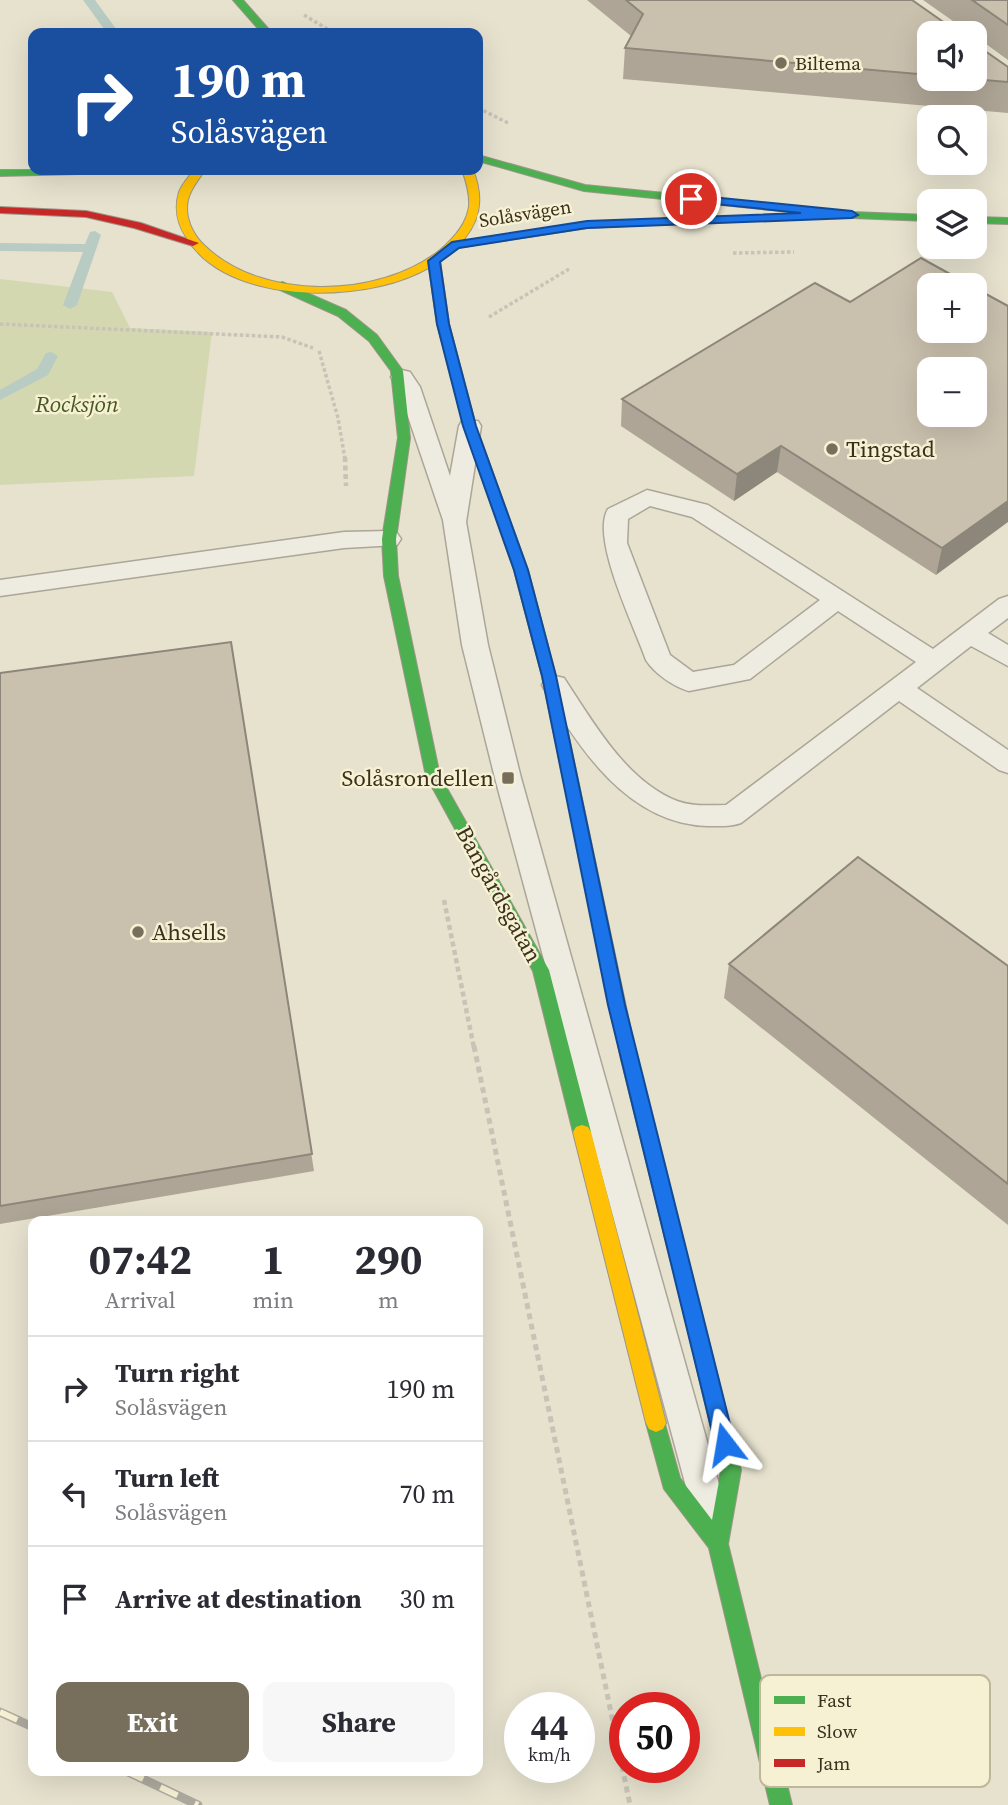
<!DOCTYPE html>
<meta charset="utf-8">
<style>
body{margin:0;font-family:"Source Serif 4",serif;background:#f7f7f7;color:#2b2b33;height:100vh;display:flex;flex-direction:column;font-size:26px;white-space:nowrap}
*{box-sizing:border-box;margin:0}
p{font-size:23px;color:#7c7c81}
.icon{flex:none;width:38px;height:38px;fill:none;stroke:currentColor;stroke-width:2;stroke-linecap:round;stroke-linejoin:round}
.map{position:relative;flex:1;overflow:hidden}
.drawer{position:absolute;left:28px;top:1216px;width:455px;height:560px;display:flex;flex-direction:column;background:#fff;border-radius:14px;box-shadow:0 7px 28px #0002}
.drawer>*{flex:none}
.banner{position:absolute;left:28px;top:28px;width:455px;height:147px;border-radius:14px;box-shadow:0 7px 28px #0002;background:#1a4fa0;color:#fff;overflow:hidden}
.fabs{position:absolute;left:917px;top:21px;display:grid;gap:14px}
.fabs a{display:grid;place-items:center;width:70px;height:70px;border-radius:14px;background:#fff;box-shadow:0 7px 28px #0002;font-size:35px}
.speed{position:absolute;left:504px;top:1692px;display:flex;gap:14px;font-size:35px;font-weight:700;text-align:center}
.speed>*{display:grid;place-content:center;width:91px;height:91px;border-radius:50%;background:#fff;box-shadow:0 7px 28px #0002;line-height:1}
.speed small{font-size:18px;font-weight:400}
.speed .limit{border:10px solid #d22;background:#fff;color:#111}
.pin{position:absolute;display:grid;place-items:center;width:60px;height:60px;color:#fff;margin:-30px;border:4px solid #fff;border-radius:50%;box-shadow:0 2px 7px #0007}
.me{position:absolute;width:77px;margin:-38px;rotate:346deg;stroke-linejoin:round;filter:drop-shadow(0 0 5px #0008)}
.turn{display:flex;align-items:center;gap:24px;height:147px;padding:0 28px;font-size:32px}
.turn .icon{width:91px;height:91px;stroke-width:2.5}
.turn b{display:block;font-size:49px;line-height:60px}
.eta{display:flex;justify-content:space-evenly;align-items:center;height:119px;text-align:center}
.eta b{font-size:42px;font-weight:700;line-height:49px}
.cta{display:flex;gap:14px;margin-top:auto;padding:14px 28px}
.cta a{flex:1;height:80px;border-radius:14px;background:#776e5c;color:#fff;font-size:28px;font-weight:700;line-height:80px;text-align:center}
.cta a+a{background:#f7f7f7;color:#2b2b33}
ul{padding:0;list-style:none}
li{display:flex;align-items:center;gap:21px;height:105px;padding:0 28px;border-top:2px solid #e1e1e2}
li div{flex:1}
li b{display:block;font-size:26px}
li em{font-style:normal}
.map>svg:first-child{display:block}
.green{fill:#d3d8b0}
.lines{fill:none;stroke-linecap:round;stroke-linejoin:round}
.stream{fill:#b9ccc3;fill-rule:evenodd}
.lane-casing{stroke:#aba697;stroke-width:3}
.fast-casing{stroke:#9b9686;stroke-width:2}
.slow-casing{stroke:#9b9686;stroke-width:2}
.jam-casing{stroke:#9b9686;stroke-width:2}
.path-far2{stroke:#c7c3b7;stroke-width:3.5;stroke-dasharray:3.5 2.5;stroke-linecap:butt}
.path-far1{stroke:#c7c3b7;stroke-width:4.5;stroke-dasharray:5 3.5;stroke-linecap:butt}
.path{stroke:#c7c3b7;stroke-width:5;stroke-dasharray:6 4.5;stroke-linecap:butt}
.lane{fill:#eeebe0;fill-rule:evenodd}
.fast{fill:#4caf50;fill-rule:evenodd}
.slow{fill:#ffc107;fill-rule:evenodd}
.jam{fill:#c62828;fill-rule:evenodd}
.rail-casing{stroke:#aeaaa0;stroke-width:9}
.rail{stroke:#f7f1d4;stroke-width:6;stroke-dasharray:19;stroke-linecap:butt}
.wall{fill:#aea596}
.shaded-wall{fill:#8d867a}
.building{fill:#cac0ae;stroke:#8d867a;stroke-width:2;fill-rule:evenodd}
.route{fill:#1a73e8;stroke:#114b97;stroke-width:2}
.poi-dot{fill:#776e5c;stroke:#f7f1d4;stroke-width:2.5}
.labels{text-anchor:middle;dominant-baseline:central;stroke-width:5;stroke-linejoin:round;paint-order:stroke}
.far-poi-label{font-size:19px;fill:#3b2f1e;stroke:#f7f1d4;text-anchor:start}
.far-street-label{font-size:19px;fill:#3b2f1e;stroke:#f7f1d4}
.park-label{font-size:23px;font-style:italic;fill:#465923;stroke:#f7f1d4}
.poi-label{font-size:23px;fill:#3b2f1e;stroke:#f7f1d4;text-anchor:start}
.street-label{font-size:23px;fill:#3b2f1e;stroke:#f7f1d4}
.key{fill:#f7f1d4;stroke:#bfb79d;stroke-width:2}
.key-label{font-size:19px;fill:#3b2f1e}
</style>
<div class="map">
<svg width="1008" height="1805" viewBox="0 0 1008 1805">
<rect width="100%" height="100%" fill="#e6e2ce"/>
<path class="green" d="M0 279 112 292 130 328 212 332 194 476 0 485Z"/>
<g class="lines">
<path class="stream" d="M83 0H95L119 33H107Z
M95 231 101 235 77 305 70 309 63 305 83 252 0 251V243L85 244 90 232Z
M51 352 58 356 48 375 0 400V390L37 369 46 353Z"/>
<defs>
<path id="lane" d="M402 370 410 372 420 387 450 476 459 426 462 421H478L481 426 466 522 488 645 521 778 729 1520 724 1532 712 1537 700 1532 695 1520 495 778 462 645 443 520 398 387 391 377Z
M647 490 708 505 933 649 999 599 1008 596V618L988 633 1008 645V666L971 646 917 688 1008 750V773L999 770 899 701 741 823C730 827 720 826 708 826 628 824 578 748 542 685L546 678 555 676 564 678C593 722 626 781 677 801 693 807 710 805 726 805L916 662 838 611 750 679 689 691C674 687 654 673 646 660 635 628 590 538 608 509ZM650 506 692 517 820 600 734 665 693 672 670 655 627 543 628 519Z
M389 531 397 533 401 539 397 545 344 548 0 596V580L344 532Z"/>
<path id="fast" d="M233 0H243L272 33H262Z
M478 155 585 185 852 212 929 215V221L852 218 584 191 478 161Z
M0 170H124L118 173 0 176Z
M707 217 711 218V222L587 228 456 248 450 245 456 242 587 222Z
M975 217 1008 218V224L975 223Z
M434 257 440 261 449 324 476 426 528 570 556 676 637 1059 635 1064 629 1066 623 1064 621 1059 542 676 514 570 464 426 437 324 428 261Z
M282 282 346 310 377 335 403 371 410 438 396 539 398 576 440 776 549 970 591 1132 588 1137 582 1139 576 1137 573 1132 533 971 426 776 384 576 382 539 398 438 391 371 369 341 338 316 278 289 276 286Z
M698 1326 705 1329 707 1335 741 1470 728 1544 792 1805H770L709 1548 664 1489 646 1423 649 1417 656 1414 663 1417 680 1478 712 1520 721 1470 689 1335 691 1329Z"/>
<path id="slow" d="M194 170H205C197 182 187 193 187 208 187 223 195 237 205 246 262 301 379 299 440 250 454 238 467 224 469 206 470 193 466 181 462 170H473C485 200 480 224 457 247 429 274 389 287 350 291 297 297 217 289 186 237 177 223 174 209 179 192 182 184 189 177 194 170Z
M629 1052 635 1054 637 1059 707 1335 705 1341 698 1344 691 1341 689 1335 621 1059 623 1054Z
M582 1125 588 1127 591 1132 666 1423 663 1429 656 1432 649 1429 646 1423 573 1132 576 1127Z"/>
<path id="jam" d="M0 207 86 211 141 223 199 243 193 246 134 228 86 217 0 213Z"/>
</defs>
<use href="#lane" class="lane-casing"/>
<use href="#fast" class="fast-casing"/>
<use href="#slow" class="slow-casing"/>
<use href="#jam" class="jam-casing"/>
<path class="path-far2" d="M304 15 334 33
M478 108 508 123
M733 253 794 252
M489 317 569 269
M0 324 282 337 313 348
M319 351 338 418 345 459"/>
<path class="path-far1" d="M345 457 346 486
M444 900 474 1048"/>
<path class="path" d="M474 1046 630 1805"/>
<use href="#lane" class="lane"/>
<use href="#fast" class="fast"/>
<use href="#slow" class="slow"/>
<use href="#jam" class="jam"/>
<defs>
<path id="rail" d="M0 1712 33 1727
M126 1771 198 1805"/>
</defs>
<use href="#rail" class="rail-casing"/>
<use href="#rail" class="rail"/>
</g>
<path class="wall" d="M587 0H912L929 33V79H975L1008 67V113L623 79 625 48 631 36Z
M923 0H1008V60L975 36V33H970Z
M850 302 1008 306 936 575 777 472 734 501 621 426 622 399Z
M231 642 314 1171 0 1224V673Z
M729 964 1008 966V1225L724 998Z"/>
<path class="shaded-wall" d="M781 446 777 472 734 501 737 474Z
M1008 501V522L936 575 942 548Z"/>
<path class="building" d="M626 0H912L959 33H929V75L625 48 643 14Z
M972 0H1008V25Z
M975 44 1008 67V82L972 79H975Z
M921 258 970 285H929V331H975V288L1008 306V501L942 548 781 446 737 474 622 399 815 283 850 302ZM929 369H975V415H929Z
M231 642 312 1154 0 1206V673Z
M858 857 1008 966V1184L729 964Z"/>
<path class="route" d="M691 195 852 211 858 215 852 218 587 228 459 248 440 262 449 324 476 426 528 570 556 676 625 1005 735 1444 732 1450 725 1453 718 1450 715 1444 608 1005 542 676 514 570 463 426 437 324 428 261 452 242 587 221 801 213 687 201V196Z"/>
<g class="poi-dot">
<circle cx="781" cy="63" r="7"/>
<circle cx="832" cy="449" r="7"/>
<rect x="501" y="771" width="14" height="14" rx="3.5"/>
<circle cx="138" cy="932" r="7"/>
</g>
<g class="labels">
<g class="far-poi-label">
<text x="795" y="63">Biltema</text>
</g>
<g class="far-street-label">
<text transform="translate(525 213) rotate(-9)">Solåsvägen</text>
</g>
<g class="park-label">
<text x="77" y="404">Rocksjön</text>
</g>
<g class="poi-label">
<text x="846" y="449">Tingstad</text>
<text x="494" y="778" text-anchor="end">Solåsrondellen</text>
<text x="152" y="932">Ahsells</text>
</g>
<g class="street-label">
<text transform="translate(499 894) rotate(61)">Bangårdsgatan</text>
</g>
</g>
<rect x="760" y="1675" width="230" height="112" rx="10" class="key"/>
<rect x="774" y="1696" width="31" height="8" fill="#4caf50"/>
<rect x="774" y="1727" width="31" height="9" fill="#ffc107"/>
<rect x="774" y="1759" width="31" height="8" fill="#c62828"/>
<g class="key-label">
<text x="817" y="1707">Fast</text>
<text x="817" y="1738">Slow</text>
<text x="817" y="1770">Jam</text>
</g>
</svg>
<div class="fabs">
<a><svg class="icon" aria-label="sound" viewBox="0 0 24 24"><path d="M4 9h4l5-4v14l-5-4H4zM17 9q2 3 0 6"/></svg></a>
<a><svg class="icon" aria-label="search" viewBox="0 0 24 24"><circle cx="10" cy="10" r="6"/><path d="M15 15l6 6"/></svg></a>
<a><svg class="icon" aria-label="layers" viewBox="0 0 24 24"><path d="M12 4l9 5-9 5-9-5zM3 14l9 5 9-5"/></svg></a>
<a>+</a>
<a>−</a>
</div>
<div class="speed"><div>44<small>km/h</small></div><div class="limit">50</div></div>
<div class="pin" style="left:691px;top:199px;background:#d93025"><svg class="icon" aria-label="arrive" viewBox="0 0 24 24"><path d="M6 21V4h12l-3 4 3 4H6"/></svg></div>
<svg class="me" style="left:725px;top:1444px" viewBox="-20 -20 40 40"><path d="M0-17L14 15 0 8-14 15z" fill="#1a73e8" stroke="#fff" stroke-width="4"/></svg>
<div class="banner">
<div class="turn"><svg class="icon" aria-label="right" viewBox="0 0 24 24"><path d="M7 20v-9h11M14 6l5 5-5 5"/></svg><div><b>190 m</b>Solåsvägen</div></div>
</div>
<section class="drawer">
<div class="eta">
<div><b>07:42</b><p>Arrival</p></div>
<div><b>1</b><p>min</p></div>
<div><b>290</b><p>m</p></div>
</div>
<ul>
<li><svg class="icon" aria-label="right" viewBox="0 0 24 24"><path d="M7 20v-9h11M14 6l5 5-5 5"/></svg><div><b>Turn right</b><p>Solåsvägen</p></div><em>190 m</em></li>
<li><svg class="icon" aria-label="left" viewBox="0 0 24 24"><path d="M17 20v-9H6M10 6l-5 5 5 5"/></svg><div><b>Turn left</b><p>Solåsvägen</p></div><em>70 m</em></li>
<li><svg class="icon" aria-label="arrive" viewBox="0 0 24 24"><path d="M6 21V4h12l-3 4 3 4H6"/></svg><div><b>Arrive at destination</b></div><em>30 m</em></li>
</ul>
<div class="cta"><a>Exit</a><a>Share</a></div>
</section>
</div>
